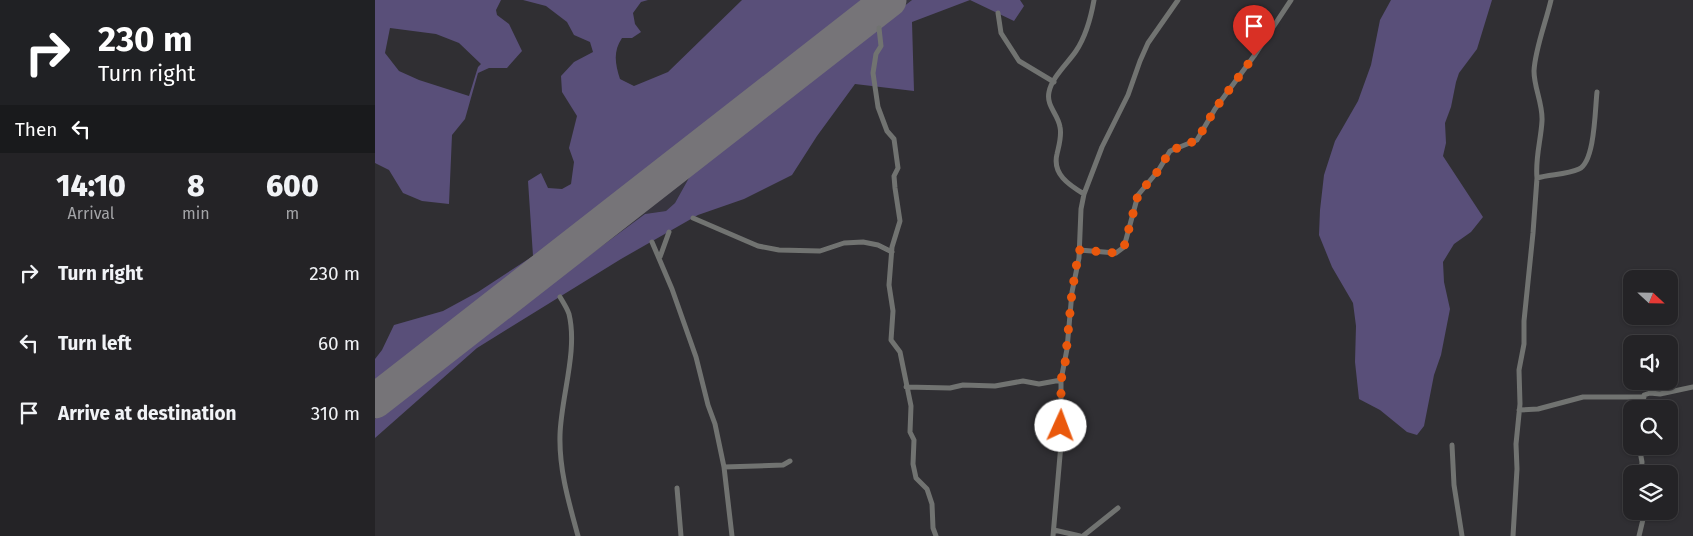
<!DOCTYPE html>
<style>
body{margin:0;font-family:"Fira Sans",sans-serif;background:#302f32;color:#f1f3f6;height:100vh;display:flex;flex-direction:column;font-size:19px;white-space:nowrap}
*{box-sizing:border-box;margin:0}
p{font-size:16px;color:#a3a4a7}
.icon{flex:none;width:28px;height:28px;fill:none;stroke:currentColor;stroke-width:2;stroke-linecap:round;stroke-linejoin:round}
.map{position:relative;flex:1;overflow:hidden}
.details{display:flex;flex-direction:column;background:#242326;width:375px}
.details>*{flex:none}
.guide{background:#202124;color:#fff;overflow:hidden}
.needle{width:32px;rotate:112deg}
.buttons{position:absolute;left:1248px;top:270px;display:grid;gap:10px}
.buttons a{display:grid;place-items:center;width:55px;height:55px;border-radius:10px;background:#242326;box-shadow:0 1px 4px #0004,0 0 0 1px #414043;font-size:25px}
.pin{position:absolute;display:grid;place-items:center;width:42px;height:42px;color:#fff;margin:-51px -21px;border-radius:50% 50% 50% 0;rotate:-45deg;box-shadow:0 0 5px #0007}
.pin .icon{rotate:45deg}
.me{position:absolute;width:55px;margin:-28px;rotate:2deg;stroke-linejoin:round;filter:drop-shadow(0 0 4px #0008)}
.turn{display:flex;align-items:center;gap:18px;height:105px;padding:0 15px;font-size:22px}
.turn .icon{width:65px;height:65px;stroke-width:2.5}
.turn b{display:block;font-size:35px;line-height:42px}
.then{display:flex;align-items:center;height:48px;padding:0 15px;background:#0003;gap:10px;font-size:19px}
.eta{display:flex;justify-content:space-evenly;align-items:center;height:85px;text-align:center}
.eta b{font-size:30px;font-weight:800;line-height:35px}
ul{padding:0;list-style:none}
li{display:flex;align-items:center;gap:15px;height:70px;padding:0 15px}
li div{flex:1}
li b{display:block;font-size:19px}
li em{font-style:normal}
main{display:flex;flex:1;min-height:0}
.map>svg:first-child{display:block}
.built{fill:#37353f}
.green{fill:#594f79;fill-rule:evenodd}
.lines{fill:none;stroke-linecap:round;stroke-linejoin:round}
.runway{stroke:#767478;stroke-width:35}
.minor{stroke:#717371;stroke-width:5}
.route{stroke:#ea580c;stroke-width:9;stroke-dasharray:0 16.2}
</style>
<main>
<section class="details">
<div class="guide">
<div class="turn"><svg class="icon" aria-label="right" viewBox="0 0 24 24"><path d="M7 20v-9h11M14 6l5 5-5 5"/></svg><div><b>230 m</b>Turn right</div></div>
<div class="then">Then<svg class="icon" aria-label="left" viewBox="0 0 24 24"><path d="M17 20v-9H6M10 6l-5 5 5 5"/></svg></div>
</div>
<div class="eta">
<div><b>14:10</b><p>Arrival</p></div>
<div><b>8</b><p>min</p></div>
<div><b>600</b><p>m</p></div>
</div>
<ul>
<li><svg class="icon" aria-label="right" viewBox="0 0 24 24"><path d="M7 20v-9h11M14 6l5 5-5 5"/></svg><div><b>Turn right</b></div><em>230 m</em></li>
<li><svg class="icon" aria-label="left" viewBox="0 0 24 24"><path d="M17 20v-9H6M10 6l-5 5 5 5"/></svg><div><b>Turn left</b></div><em>60 m</em></li>
<li><svg class="icon" aria-label="arrive" viewBox="0 0 24 24"><path d="M6 21V4h12l-3 4 3 4H6"/></svg><div><b>Arrive at destination</b></div><em>310 m</em></li>
</ul>
</section>
<div class="map">
<svg width="1318" height="536" viewBox="0 0 1318 536">
<rect width="100%" height="100%" fill="#302f33"/>
<path class="built" d="M503 0H537L326 164 315 176 300 203 291 211 270 214 170 288 0 419V386L252 195Z"/>
<path class="green" d="M0 0H126L121 10 122 15 134 24 147 51 132 68H114L103 73 90 119 77 135 74 204 47 201 28 193 14 170 0 163ZM15 28 61 34 84 43 106 64 103 67 94 96 44 80 24 71 10 53Z
M148 0H273L266 2 258 13 260 24 266 32 257 38H247C238 51 240 64 245 79L259 86 293 72 367 0H503L252 195 0 386V359L7 350 19 325 68 311 103 292 158 256 153 181 166 173 173 188 187 189 196 184 199 162 194 148 202 116 187 92 186 76 199 62 218 52 215 42 199 35 192 22 171 6Z
M537 0H645L649 6 639 21 595 0 537 22 539 91 480 84 442 136 417 175 369 199 323 215 246 259 102 348 0 438V419L170 288 270 214 291 211 300 203 315 176 326 164Z
M1016 0H1117L1102 49 1084 73 1081 82 1076 107 1070 123 1071 143 1068 156 1108 217 1096 232 1079 244 1068 262 1069 282 1075 309 1066 355 1059 375 1049 426 1042 435 1032 432 1005 410 984 399 980 362 981 326 978 303 957 267 944 235 945 210 949 175 960 141 983 101 996 65 1005 20Z"/>
<g class="lines">
<path class="runway" d="M0 401 514 0"/>
<path class="minor" d="M623 13 626 33 644 61 679 82
M504 28 506 46 501 54 498 73 503 107 512 131 519 139 523 168 519 176 520 188 525 221 517 247 514 285 518 311 516 340 525 352 536 406 535 432 539 440 538 464 541 478 552 489 557 504 558 528 561 536
M1162 178C1160 158 1166 140 1167 121 1168 104 1159 88 1159 71 1160 49 1171 22 1176 0
M709 194C694 185 677 174 682 154 684 145 687 136 685 127 683 114 671 106 674 92 677 77 693 63 701 51 711 36 716 17 719 0
M318 218 383 246 404 250 445 251 469 243 488 242 503 245 517 252
M277 242 297 289 321 357 333 405 340 424 349 467 357 536
M704 250 741 253 749 247 763 195 783 171 795 151 822 140 840 109 879 56 916 0
M285 257 294 232
M185 297C188 302 192 308 194 314 203 351 186 397 185 435 184 470 194 503 203 536
M531 387 575 388 588 385 620 386 648 381 664 384 686 380
M1267 409 1269 395 1275 393 1285 394 1318 387
M1144 410 1163 409 1208 397H1269
M1077 445 1079 485 1087 536
M1264 446 1267 462 1266 474
M349 467 408 465 415 461
M302 488 306 536
M679 530 705 536
M678 536 686 444V380L692 349 697 292 704 258 706 209 709 194 727 147 753 95 765 61 773 43 803 0
M708 536 743 508
M1138 536 1142 469 1141 444 1145 404 1144 370 1149 344V321L1158 233 1162 178C1175 174 1191 175 1204 169 1220 162 1220 109 1222 92
M1264 536 1270 511"/>
</g>
<g class="lines">
<path class="route" d="M686 426V380L690 364 697 292 704 250 741 253 749 247 763 195 783 171 795 151 822 140 840 109 879 56"/>
</g>
</svg>
<div class="buttons">
<a><svg class="needle" viewBox="-14 -14 28 28"><path d="M0-13l5 13h-10z" fill="#e53935"/><path d="M0 13l5-13h-10z" fill="#a3a4a7"/></svg></a>
<a><svg class="icon" aria-label="sound" viewBox="0 0 24 24"><path d="M4 9h4l5-4v14l-5-4H4zM17 9q2 3 0 6"/></svg></a>
<a><svg class="icon" aria-label="search" viewBox="0 0 24 24"><circle cx="10" cy="10" r="6"/><path d="M15 15l6 6"/></svg></a>
<a><svg class="icon" aria-label="layers" viewBox="0 0 24 24"><path d="M12 4l9 5-9 5-9-5zM3 14l9 5 9-5"/></svg></a>
</div>
<div class="pin" style="left:879px;top:56px;background:#d93025"><svg class="icon" aria-label="arrive" viewBox="0 0 24 24"><path d="M6 21V4h12l-3 4 3 4H6"/></svg></div>
<svg class="me" style="left:686px;top:426px" viewBox="-20 -20 40 40"><circle r="19" fill="#fff"/><path d="M0-13L10 11 0 6-10 11z" fill="#ea580c"/></svg>
</div>
</main>
